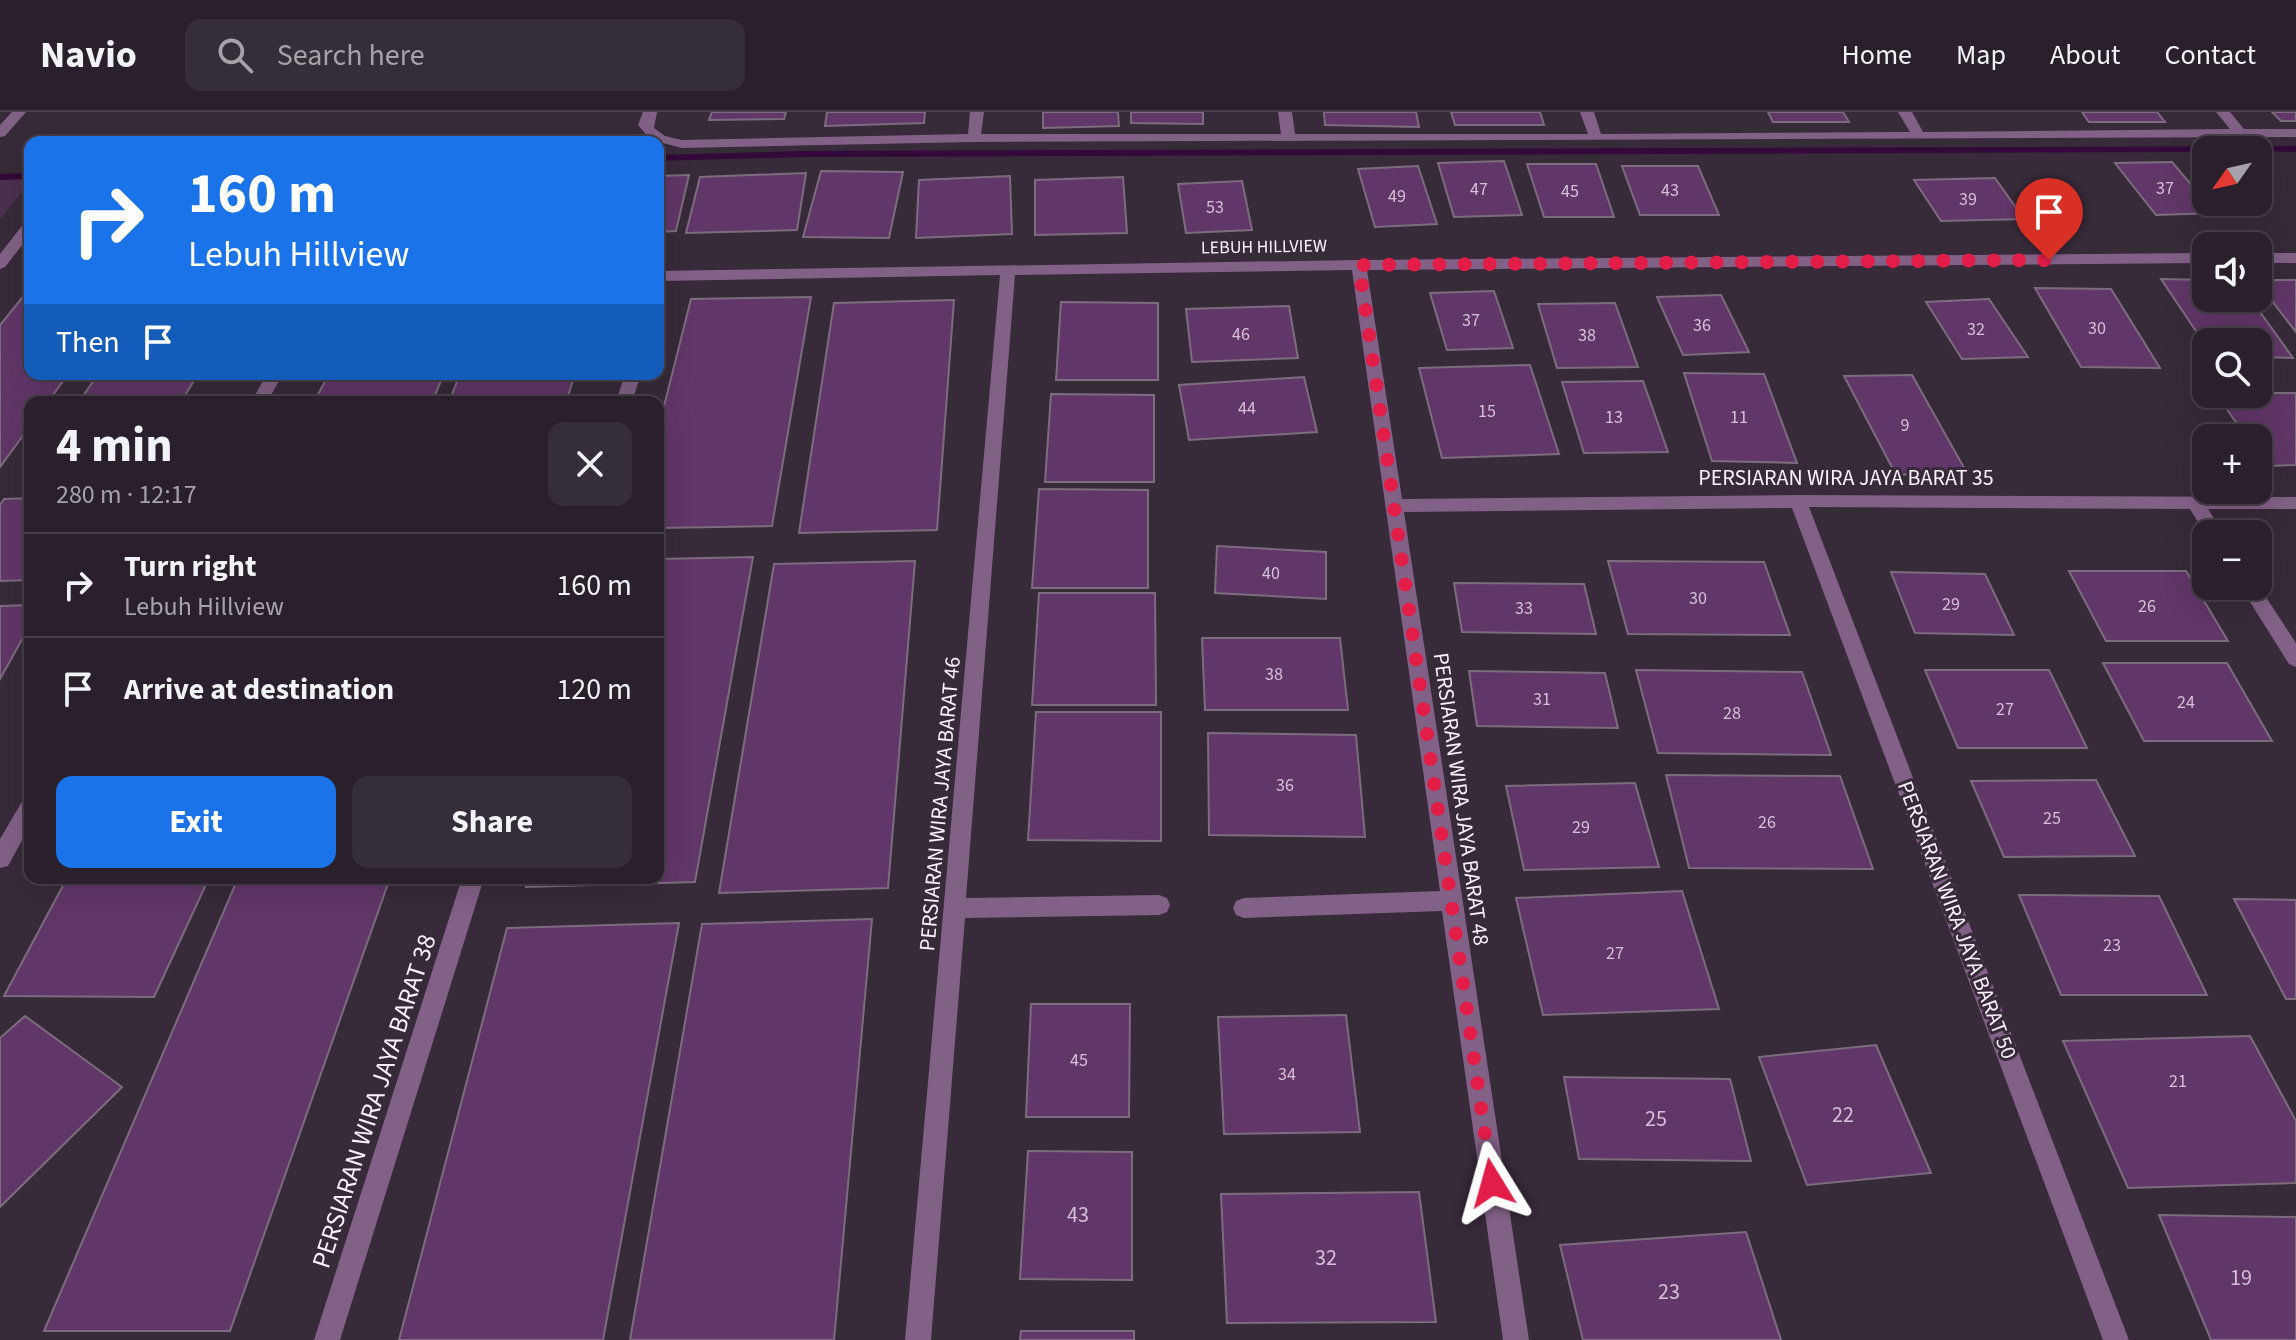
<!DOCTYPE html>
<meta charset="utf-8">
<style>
body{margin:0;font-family:"Source Sans 3",sans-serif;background:#352d37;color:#f1f3f6;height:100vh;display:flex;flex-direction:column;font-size:30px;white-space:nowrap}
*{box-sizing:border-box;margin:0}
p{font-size:26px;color:#a5a3a9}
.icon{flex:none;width:44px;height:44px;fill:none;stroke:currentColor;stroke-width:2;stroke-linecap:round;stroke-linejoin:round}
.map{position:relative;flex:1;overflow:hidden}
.drawer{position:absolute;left:24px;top:284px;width:640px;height:488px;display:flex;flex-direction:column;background:#29202b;border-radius:16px;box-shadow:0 8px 32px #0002,0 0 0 2px #453e47}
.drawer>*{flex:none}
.top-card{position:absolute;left:24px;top:24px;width:640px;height:244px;border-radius:16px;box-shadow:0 8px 32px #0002,0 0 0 2px #453e47;background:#1a73e8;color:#fff;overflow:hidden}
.needle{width:52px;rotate:236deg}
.buttons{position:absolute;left:2192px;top:24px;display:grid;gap:16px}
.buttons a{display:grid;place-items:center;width:80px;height:80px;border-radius:16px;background:#29202b;box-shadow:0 8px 32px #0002,0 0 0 2px #453e47;font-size:40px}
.pin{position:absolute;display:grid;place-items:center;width:68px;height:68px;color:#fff;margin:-82px -34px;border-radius:50% 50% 50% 0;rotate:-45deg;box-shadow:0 0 8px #0007}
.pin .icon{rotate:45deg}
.me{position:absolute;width:88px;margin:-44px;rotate:352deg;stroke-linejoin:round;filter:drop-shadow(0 0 6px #0008)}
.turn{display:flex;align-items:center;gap:28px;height:168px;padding:0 32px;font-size:36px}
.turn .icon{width:104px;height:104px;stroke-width:2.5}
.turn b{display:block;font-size:56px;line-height:68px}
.then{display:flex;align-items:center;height:76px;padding:0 32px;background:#0003;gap:16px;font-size:30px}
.round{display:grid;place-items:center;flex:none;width:84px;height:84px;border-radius:16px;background:#352d37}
.head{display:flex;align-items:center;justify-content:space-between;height:136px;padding:0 32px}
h1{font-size:48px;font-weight:700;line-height:60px}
.cta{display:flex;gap:16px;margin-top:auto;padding:16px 32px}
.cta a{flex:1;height:92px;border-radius:16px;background:#1a73e8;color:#fff;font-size:32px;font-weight:700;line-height:92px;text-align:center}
.cta a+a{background:#352d37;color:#f1f3f6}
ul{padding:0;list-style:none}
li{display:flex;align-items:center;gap:24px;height:104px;padding:0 32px;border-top:2px solid #453e47}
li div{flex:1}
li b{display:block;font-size:30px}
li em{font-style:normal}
header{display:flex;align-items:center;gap:48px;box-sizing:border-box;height:112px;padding:0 40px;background:#29202b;border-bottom:2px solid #453e47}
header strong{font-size:38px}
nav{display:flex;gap:44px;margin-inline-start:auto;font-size:28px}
.search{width:560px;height:72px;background:#352d37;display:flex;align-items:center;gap:20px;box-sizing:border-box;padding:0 28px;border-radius:16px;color:#a5a3a9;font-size:30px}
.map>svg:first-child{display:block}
.green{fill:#4b304f}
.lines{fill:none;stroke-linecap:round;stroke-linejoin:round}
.stream{fill:#320939;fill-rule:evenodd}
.building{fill:#613668;stroke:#7c6d7e;stroke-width:2}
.street{fill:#826187;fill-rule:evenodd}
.route{stroke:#e11d48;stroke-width:14;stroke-dasharray:0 25.2}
.labels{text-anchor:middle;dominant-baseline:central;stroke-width:6;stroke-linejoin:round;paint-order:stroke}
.number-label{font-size:18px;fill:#d4c2d6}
.far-street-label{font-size:18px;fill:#faf1fb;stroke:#372a39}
.street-label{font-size:22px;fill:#faf1fb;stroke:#372a39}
.near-number-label{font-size:22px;fill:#d4c2d6}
.near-street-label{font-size:26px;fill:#faf1fb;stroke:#372a39}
</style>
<header>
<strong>Navio</strong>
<div class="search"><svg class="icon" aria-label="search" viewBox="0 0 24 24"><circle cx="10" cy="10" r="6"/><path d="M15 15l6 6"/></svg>Search here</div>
<nav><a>Home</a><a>Map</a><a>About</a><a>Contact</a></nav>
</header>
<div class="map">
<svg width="2296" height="1228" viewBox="0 0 2296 1228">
<rect width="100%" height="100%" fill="#372a39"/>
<path class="green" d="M0 63H30V70L0 108Z"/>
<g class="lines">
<path class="stream" d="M2296 34V40L2206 38V40L804 45 658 49V43L804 39Z
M30 61V67L0 68V62Z"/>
</g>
<path class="building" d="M712 0H786L784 7 709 8Z
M827 0H925L924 11 825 14Z
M1043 0H1118L1119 14 1043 16Z
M1131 0H1203V12L1131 11Z
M1324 0H1416L1419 15 1325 13Z
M1451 0H1540L1544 13H1455Z
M1768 0H1843L1849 10H1773Z
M2082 0H2157L2165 10H2089Z
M2272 0H2296V9H2281Z
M1504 49 1522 103 1454 105 1438 51Z
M2172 50 2215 101 2156 103 2115 51Z
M1527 52H1596L1614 105H1544Z
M1418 54 1437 112 1375 115 1358 57Z
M1622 54H1698L1719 103H1640Z
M821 59 903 60 889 126 803 125Z
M806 61 797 118 686 121 700 65Z
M689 63 676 119 658 120V64Z
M1010 64 1012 122 916 126 919 68Z
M1123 65 1127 121 1035 123V68Z
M1995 66 2024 107 1941 109 1914 68Z
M1242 69 1252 118 1186 121 1178 72Z
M2161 167 2206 168V186H2250L2293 246 2258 245V230H2206V234Z
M2258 168H2296V220L2258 171Z
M30 176V262H68L48 290H30V314L0 355V213Z
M2035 176 2111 177 2160 256 2081 255Z
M1494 179 1513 236 1447 238 1430 181Z
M1721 183 1749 240 1683 243 1657 185Z
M811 185 772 414 658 416V318L691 187Z
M1989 187 2028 245 1962 247 1926 190Z
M954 188 937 418 799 421 834 191Z
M1061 190 1158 191V268H1056Z
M1615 191 1638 255 1557 256 1538 192Z
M1289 194 1298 246 1192 250 1186 197Z
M1530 253 1559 342 1442 346 1419 256Z
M1684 261 1764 262 1797 351 1712 349Z
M98 262H198L181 290H79Z
M329 262H444L432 290H314Z
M460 262H575L566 290H449Z
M1912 263 1967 361 1896 363 1844 264Z
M1304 265 1317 320 1189 328 1179 273Z
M1643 269 1668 340 1584 341 1562 270Z
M2258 281H2296V353L2267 354 2258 341V326H2247L2216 282Z
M1051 282 1154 283V370H1045Z
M1039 377 1148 378V476H1032Z
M30 386V468L0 469V393L4 387Z
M1217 434 1326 440V487L1215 481Z
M753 445 695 770 526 775 528 766H658V447Z
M915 449 888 776 719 781 774 452Z
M1608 449 1764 450 1790 523 1628 522Z
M2069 459H2186L2228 529H2106Z
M1891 460 1985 462 2014 523 1915 521Z
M1454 471 1584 472 1596 522 1462 520Z
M1039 481H1155L1156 593H1032Z
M30 493V513L0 567V494Z
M1202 526H1340L1348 598H1205Z
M2103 551H2227L2272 629H2144Z
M1636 558 1802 560 1831 643 1658 641Z
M1925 558H2049L2087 636H1958Z
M1469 559 1605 561 1618 616 1477 614Z
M1036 600H1161V729L1028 728Z
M1208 621 1356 623 1365 725 1209 723Z
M1666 663 1840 664 1873 757 1689 756Z
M2096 668 2135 744 2004 745 1971 669Z
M1635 671 1659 755 1524 758 1506 674Z
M67 766H209L154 885 4 884Z
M238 766H390L230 1219H44Z
M1682 779 1719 897 1543 903 1516 786Z
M2019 783 2159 784 2207 883H2061Z
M2234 787 2296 788V887H2286Z
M872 807 834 1228H630L702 812Z
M679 811 603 1228H399L507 816Z
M1031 892H1130L1129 1005H1026Z
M1346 903 1360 1020 1224 1022 1218 905Z
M25 904 122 975 0 1095V926Z
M2250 924 2296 1009V1071L2128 1076 2063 929Z
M1876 933 1931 1061 1807 1073 1759 945Z
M1564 965 1730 967 1751 1049 1579 1047Z
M1028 1039 1132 1040V1168L1020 1167Z
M1419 1080 1436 1210 1227 1211 1221 1082Z
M2159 1103 2296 1105V1228H2211Z
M1746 1120 1781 1228H1583L1560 1133Z
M1021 1219H1134V1228H1020Z"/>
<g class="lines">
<path class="street" d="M12 0H26L5 24 0 25V13Z
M643 0H657L654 16 665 24 682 28 968 22 970 0H984L981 22H1281L1278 0H1292L1295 22H1588L1580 0H1594L1601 22 1910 20 1898 0H1912L1923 20 2230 17 2216 0H2230L2244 17H2296V25L974 30 682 36 651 28 638 13Z
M30 109V123L5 155 0 157V142L25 110Z
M2206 141V151L1367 158 1402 387 1798 383 2296 385V397H2208L2224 422 2206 423 2190 397 1809 395 2129 1228H2103L1792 396 1404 400 1529 1228H1503L1442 799 1244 806 1236 803 1233 796 1236 789 1244 786 1440 779 1352 158 1015 163 966 786 1159 783 1167 786 1170 793 1167 800 1159 803 965 806 931 1228H905L1000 163 658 169V159L1359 148Z
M2258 141H2296V151H2258Z
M267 262H283L267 290H251Z
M625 262H641L632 290H616Z
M2258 473 2296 531V555L2289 552 2240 474Z
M30 685V714L8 754 0 756V727L23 688Z
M462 766H484L340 1228H314Z"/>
</g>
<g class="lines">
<path class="route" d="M1492 1071 1359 153 2049 148"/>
</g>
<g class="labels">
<g class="number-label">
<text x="2165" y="76">37</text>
<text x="1479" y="77">47</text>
<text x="1670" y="78">43</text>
<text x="1570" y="79">45</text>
<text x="1397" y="84">49</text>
<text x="1968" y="87">39</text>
<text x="1215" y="95">53</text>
<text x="1471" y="208">37</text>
<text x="1702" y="213">36</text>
<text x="2097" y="216">30</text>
<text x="1976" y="217">32</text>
<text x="1241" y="222">46</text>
<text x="1587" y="223">38</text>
<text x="1247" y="296">44</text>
<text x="1487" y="299">15</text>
<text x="1614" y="305">13</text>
<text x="1739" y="305">11</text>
<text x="1905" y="313">9</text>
<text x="1271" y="461">40</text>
<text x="1698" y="486">30</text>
<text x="1951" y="492">29</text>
<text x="2147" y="494">26</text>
<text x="1524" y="496">33</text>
<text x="1274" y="562">38</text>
<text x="1542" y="587">31</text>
<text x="2186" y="590">24</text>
<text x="2005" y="597">27</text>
<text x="1732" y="601">28</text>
<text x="1285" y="673">36</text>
<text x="2052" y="706">25</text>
<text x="1767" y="710">26</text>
<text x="1581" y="715">29</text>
<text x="2112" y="833">23</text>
<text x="1615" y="841">27</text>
<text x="1079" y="948">45</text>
<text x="1287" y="962">34</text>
<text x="2178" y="969">21</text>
</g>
<g class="far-street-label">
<text transform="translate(1264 135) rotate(-1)">LEBUH HILLVIEW</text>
</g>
<g class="street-label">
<text x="1846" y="366">PERSIARAN WIRA JAYA BARAT 35</text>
<text transform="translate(1461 687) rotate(82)">PERSIARAN WIRA JAYA BARAT 48</text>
<text transform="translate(940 692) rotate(-85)">PERSIARAN WIRA JAYA BARAT 46</text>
<text transform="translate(1957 808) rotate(69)">PERSIARAN WIRA JAYA BARAT 50</text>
</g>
<g class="near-number-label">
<text x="1843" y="1003">22</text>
<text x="1656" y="1007">25</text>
<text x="1078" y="1103">43</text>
<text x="1326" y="1146">32</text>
<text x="2241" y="1166">19</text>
<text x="1669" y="1180">23</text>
</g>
<g class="near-street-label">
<text transform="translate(374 989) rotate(-72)">PERSIARAN WIRA JAYA BARAT 38</text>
</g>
</g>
</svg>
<div class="buttons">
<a><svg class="needle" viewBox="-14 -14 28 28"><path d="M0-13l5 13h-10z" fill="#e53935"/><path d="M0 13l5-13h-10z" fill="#a5a3a9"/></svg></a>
<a><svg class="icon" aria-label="sound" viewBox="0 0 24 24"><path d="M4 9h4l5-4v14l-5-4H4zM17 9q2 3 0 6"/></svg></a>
<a><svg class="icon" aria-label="search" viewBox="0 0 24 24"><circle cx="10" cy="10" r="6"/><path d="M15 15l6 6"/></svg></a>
<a>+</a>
<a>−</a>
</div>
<div class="pin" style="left:2049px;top:148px;background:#d93025"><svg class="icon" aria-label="arrive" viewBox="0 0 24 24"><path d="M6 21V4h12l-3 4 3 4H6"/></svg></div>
<svg class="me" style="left:1492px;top:1071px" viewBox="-20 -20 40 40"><path d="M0-17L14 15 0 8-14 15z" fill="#e11d48" stroke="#fff" stroke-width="4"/></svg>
<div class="top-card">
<div class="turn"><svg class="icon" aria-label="right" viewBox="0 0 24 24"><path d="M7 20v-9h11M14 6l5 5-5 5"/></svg><div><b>160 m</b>Lebuh Hillview</div></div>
<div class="then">Then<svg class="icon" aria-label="arrive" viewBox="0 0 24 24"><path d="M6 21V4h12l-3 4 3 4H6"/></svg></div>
</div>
<section class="drawer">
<div class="head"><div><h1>4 min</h1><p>280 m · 12:17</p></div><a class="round"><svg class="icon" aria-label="close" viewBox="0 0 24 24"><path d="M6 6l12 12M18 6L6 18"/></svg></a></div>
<ul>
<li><svg class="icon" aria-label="right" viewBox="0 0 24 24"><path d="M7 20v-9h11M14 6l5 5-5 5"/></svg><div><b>Turn right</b><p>Lebuh Hillview</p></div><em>160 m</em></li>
<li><svg class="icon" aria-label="arrive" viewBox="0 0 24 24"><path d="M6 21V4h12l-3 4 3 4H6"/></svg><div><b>Arrive at destination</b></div><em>120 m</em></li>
</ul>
<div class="cta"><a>Exit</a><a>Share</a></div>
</section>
</div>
